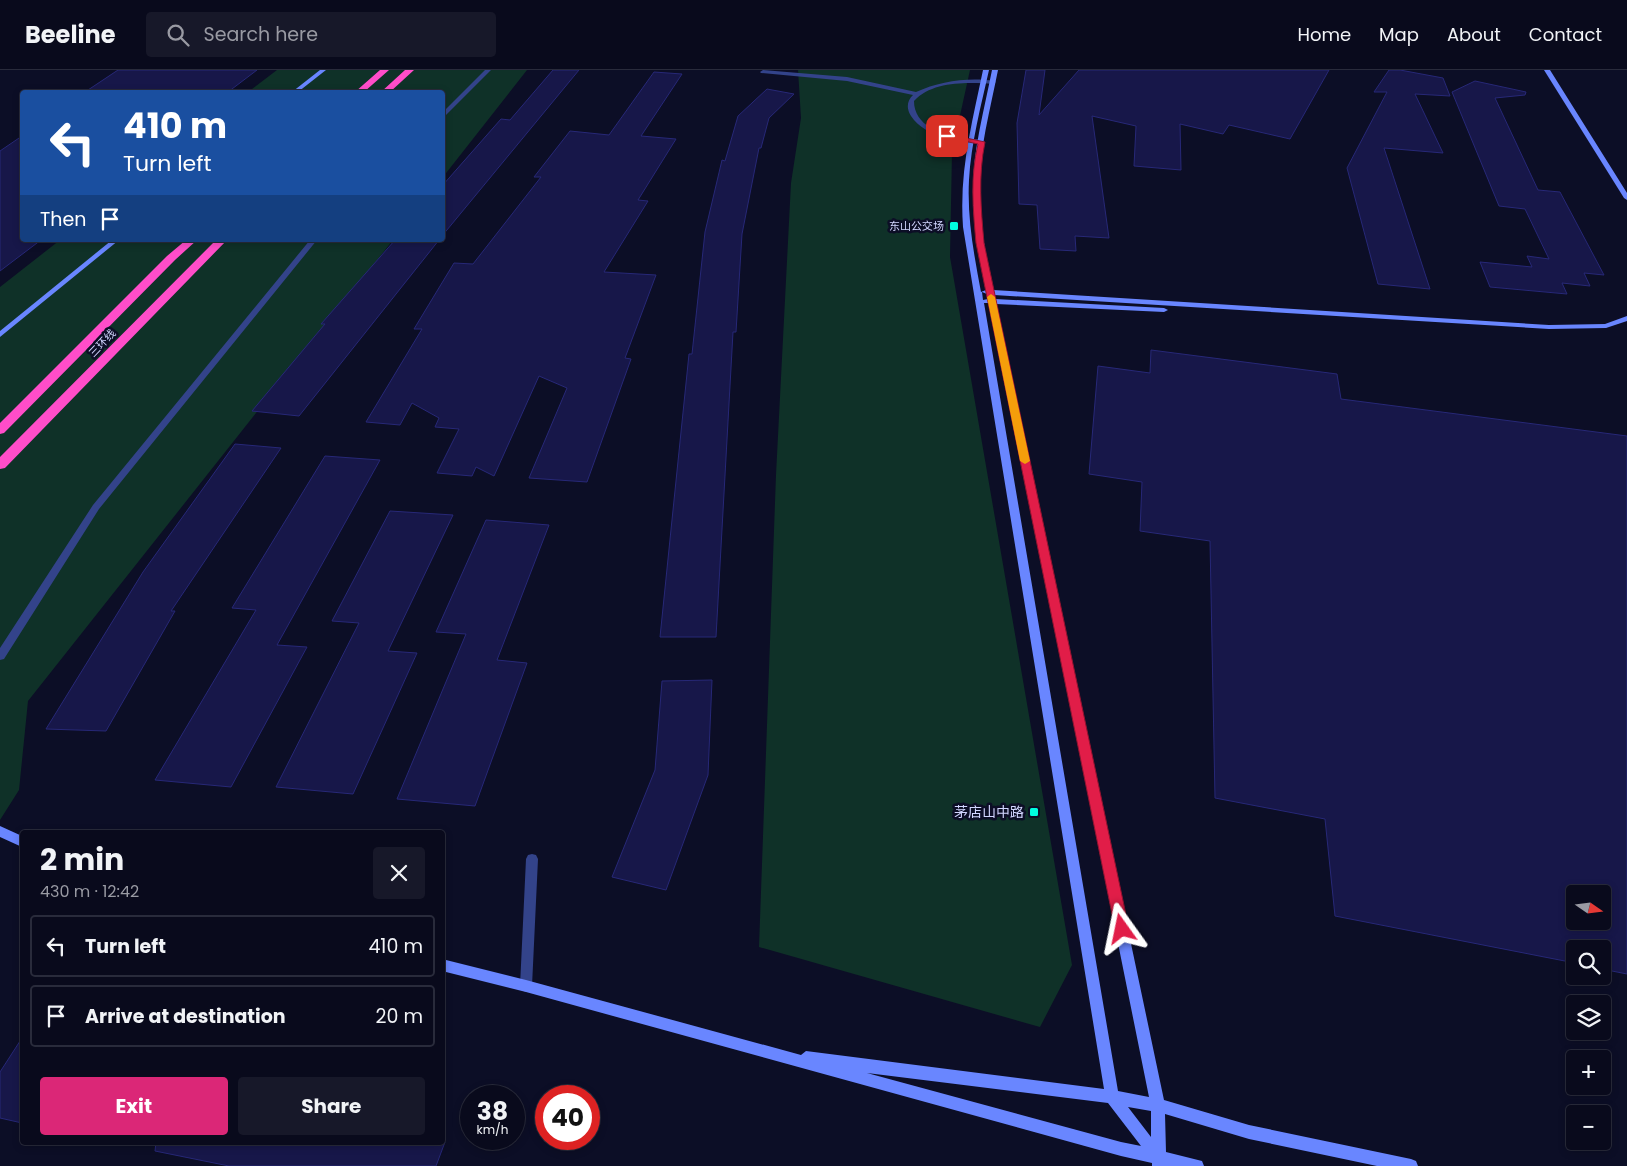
<!DOCTYPE html>
<meta charset="utf-8">
<style>
body{margin:0;font-family:Poppins,"Noto Sans SC",sans-serif;background:#171829;color:#f1f3f6;height:100vh;display:flex;flex-direction:column;font-size:19px;white-space:nowrap}
*{box-sizing:border-box;margin:0}
p{font-size:16px;color:#999aa3}
.icon{flex:none;width:28px;height:28px;fill:none;stroke:currentColor;stroke-width:2;stroke-linecap:round;stroke-linejoin:round}
.map{position:relative;flex:1;overflow:hidden}
.details{position:absolute;left:20px;top:760px;width:425px;height:315px;display:flex;flex-direction:column;background:#090a1c;border-radius:5px;box-shadow:0 2px 8px #0003,0 0 0 1px #292b3b}
.details>*{flex:none}
.banner{position:absolute;left:20px;top:20px;width:425px;height:152px;border-radius:5px;box-shadow:0 2px 8px #0003,0 0 0 1px #292b3b;background:#1a4fa0;color:#fff;overflow:hidden}
.needle{width:32px;rotate:104deg}
.tools{position:absolute;left:1566px;top:815px;display:grid;gap:10px}
.tools a{display:grid;place-items:center;width:45px;height:45px;border-radius:5px;background:#090a1c;box-shadow:0 2px 8px #0003,0 0 0 1px #292b3b;font-size:25px}
.speed{position:absolute;left:460px;top:1015px;display:flex;gap:10px;font-size:25px;font-weight:700;text-align:center}
.speed>*{display:grid;place-content:center;width:65px;height:65px;border-radius:50%;background:#090a1c;box-shadow:0 2px 8px #0003,0 0 0 1px #292b3b;line-height:1}
.speed small{font-size:12px;font-weight:400}
.speed .limit{border:8px solid #d22;background:#fff;color:#111}
.pin{position:absolute;display:grid;place-items:center;width:42px;height:42px;color:#fff;margin:-21px;border-radius:10px;box-shadow:0 2px 8px #0006}
.me{position:absolute;width:55px;margin:-28px;rotate:348deg;stroke-linejoin:round;filter:drop-shadow(0 0 4px #0008)}
.turn{display:flex;align-items:center;gap:18px;height:105px;padding:0 20px;font-size:22px}
.turn .icon{width:65px;height:65px;stroke-width:2.5}
.turn b{display:block;font-size:35px;line-height:42px}
.then{display:flex;align-items:center;height:48px;padding:0 20px;background:#0003;gap:10px;font-size:19px}
.round{display:grid;place-items:center;flex:none;width:52px;height:52px;border-radius:5px;background:#171829}
.head{display:flex;align-items:center;justify-content:space-between;height:85px;padding:0 20px}
h1{font-size:30px;font-weight:700;line-height:38px}
.cta{display:flex;gap:10px;margin-top:auto;padding:10px 20px}
.cta a{flex:1;height:58px;border-radius:5px;background:#db2777;color:#fff;font-size:20px;font-weight:700;line-height:58px;text-align:center}
.cta a+a{background:#171829;color:#f1f3f6}
ul{padding:0;list-style:none}
li{display:flex;align-items:center;gap:15px;height:62px;margin:0 10px 8px;padding:0 10px;border:2px solid #292b3b;border-radius:5px}
li div{flex:1}
li b{display:block;font-size:19px}
li em{font-style:normal}
header{display:flex;align-items:center;gap:30px;box-sizing:border-box;height:70px;padding:0 25px;background:#090a1c;border-bottom:1px solid #292b3b}
header strong{font-size:24px}
nav{display:flex;gap:28px;margin-inline-start:auto;font-size:18px}
.search{width:350px;height:45px;background:#171829;display:flex;align-items:center;gap:12px;box-sizing:border-box;padding:0 18px;border-radius:5px;color:#999aa3;font-size:19px}
.map>svg:first-child{display:block}
.green{fill:#0f3128}
.building{fill:#171749;stroke:#272877;fill-rule:evenodd}
.lines{fill:none;stroke-linecap:round;stroke-linejoin:round}
.street{fill:#33438a;fill-rule:evenodd}
.secondary{fill:#6986ff;fill-rule:evenodd}
.highway{fill:#ff4dc9;fill-rule:evenodd}
.route{fill:#e11d48;stroke:#92132f}
.slow{fill:#f59e0b}
.poi-dot{fill:#00fddf;stroke:#0c0e26;stroke-width:2}
.labels{text-anchor:middle;dominant-baseline:central;stroke-width:5;stroke-linejoin:round;paint-order:stroke}
.far-poi-label{font-size:11px;fill:#d2d6ff;stroke:#0c0e26;text-anchor:end}
.far-street-label{font-size:11px;fill:#d2d6ff;stroke:#0c0e26}
.poi-label{font-size:14px;fill:#d2d6ff;stroke:#0c0e26;text-anchor:end}
</style>
<header>
<strong>Beeline</strong>
<div class="search"><svg class="icon" aria-label="search" viewBox="0 0 24 24"><circle cx="10" cy="10" r="6"/><path d="M15 15l6 6"/></svg>Search here</div>
<nav><a>Home</a><a>Map</a><a>About</a><a>Contact</a></nav>
</header>
<div class="map">
<svg width="1627" height="1096" viewBox="0 0 1627 1096">
<rect width="100%" height="100%" fill="#0c0e26"/>
<path class="green" d="M277 0H527L443 107 442 22H248Z
M798 0H970L952 82 950 187 1072 895 1040 957 759 877 776 405 791 113 801 48Z
M60 170H393L28 631 19 720 0 750V217Z"/>
<path class="building" d="M118 0H257L228 22H85Z
M553 0H579L442 166V116L501 49 510 50Z
M1026 0H1045L1039 45 1079 0H1329L1290 69 1229 55 1223 64 1180 54 1181 100 1134 96 1136 56 1092 46 1109 168 1075 166 1076 181 1040 179 1037 135 1019 134 1017 53Z
M1389 0H1400L1443 8 1450 26 1415 24 1443 83 1384 78 1430 219 1378 214 1347 98 1387 22H1374Z
M654 2 682 4 641 66 676 69 638 130 648 131 604 202 656 205 625 288 631 289 587 412 529 408 567 318 539 306 494 406 476 397 472 406 437 403 459 359 435 357 439 348 412 333 400 355 366 352 422 259H414L454 193 473 194 541 107H534L570 61 609 65Z
M1475 11 1526 22 1525 25 1495 28 1538 120 1560 122 1604 205 1584 203 1590 216 1562 213 1567 224 1490 217 1480 192 1532 197 1527 186 1549 189 1525 139 1499 136 1452 22Z
M767 19 794 24 769 48 761 78H759L742 164 736 262H733L716 567H660L689 284H692L705 162 722 90 725 91 738 46Z
M22 66V170H41L0 201V81Z
M395 170H439L299 346 252 341 325 254H321Z
M1151 280 1337 304 1341 329 1627 366V904L1602 899V879H1575V893L1335 846 1325 749 1215 728 1210 471 1140 461 1142 412 1089 404 1098 296 1150 303ZM1575 824H1602V851H1575Z
M235 374 281 378 171 541H175L106 661 46 659 143 502Z
M325 386 380 390 277 575 307 577 231 717 155 710 256 540 232 538Z
M390 441 453 445 388 581 417 583 353 724 276 717 359 553 332 551Z
M486 450 549 455 497 590 527 593 475 736 397 729 466 564 436 562Z
M712 610 708 705 666 820 612 807 655 700 662 611Z
M22 968V1053L0 1048V1002Z
M156 1072H445L436 1096H229L155 1081Z"/>
<g class="lines">
<path class="street" d="M485 0H491L442 49V43Z
M763 0 847 7 916 22C940 11 969 7 995 11L996 12 993 14C968 12 932 11 914 31 914 56 941 64 962 68 970 69 979 68 985 72L982 74C958 71 926 68 911 46 906 38 907 31 913 25L847 11 761 3 760 2Z
M310 170H317L99 439 4 589 0 590V578L93 435Z
M532 784 536 785 538 789 532 916 531 920 526 922 521 920 520 916 526 789 528 785Z"/>
<path class="secondary" d="M320 0H326L298 22H292Z
M983 0H989C981 36 971 73 969 110 967 148 974 185 981 222L986 220C980 189 973 157 973 125 972 83 984 41 992 0H998C990 41 978 84 979 125 980 158 987 189 993 220L1549 255 1605 254 1627 246V251L1606 258 1549 259 994 225 995 229 1164 238 1168 240 1164 242 996 234 1164 1030 1249 1055 1411 1089 1416 1091 1418 1096H1377L1249 1069 1165 1044 1166 1082 1202 1091 1204 1096H1152V1093L1121 1086 526 922 442 901V889L526 910 801 985 806 981 1104 1019 963 157C959 101 972 53 983 0ZM982 222 987 224 988 229 983 230ZM984 233H989L1149 1027 1118 1021ZM867 1003 1108 1033 1141 1076 1121 1072ZM1128 1037 1151 1041V1067Z
M1544 0H1550L1627 123V130L1624 128Z
M112 170H119L0 267V261Z
M0 756 22 766V777L0 767Z"/>
<path class="highway" d="M380 0H389L364 22H355Z
M405 0H414L390 22H381Z
M186 170H197L175 190 4 363 0 364V353L167 186Z
M216 170H227L5 398 0 399V387Z"/>
</g>
<path class="route" d="M947 64 985 72C978 106 981 139 984 173L1129 859 1127 864 1122 866 1117 864 1115 859 976 173C973 139 970 107 978 74L945 67V64Z"/>
<path class="slow" d="M991 224 995 227 1030 391 1025 394 1020 391 987 227Z"/>
<g class="poi-dot">
<rect x="949" y="151" width="10" height="10" rx="2.5"/>
<rect x="1029" y="737" width="10" height="10" rx="2.5"/>
</g>
<g class="labels">
<g class="far-poi-label">
<text x="944" y="156">东山公交场</text>
</g>
<g class="far-street-label">
<text transform="translate(102 273) rotate(-46)">三环线</text>
</g>
<g class="poi-label">
<text x="1024" y="742">茅店山中路</text>
</g>
</g>
</svg>
<div class="tools">
<a><svg class="needle" viewBox="-14 -14 28 28"><path d="M0-13l5 13h-10z" fill="#e53935"/><path d="M0 13l5-13h-10z" fill="#999aa3"/></svg></a>
<a><svg class="icon" aria-label="search" viewBox="0 0 24 24"><circle cx="10" cy="10" r="6"/><path d="M15 15l6 6"/></svg></a>
<a><svg class="icon" aria-label="layers" viewBox="0 0 24 24"><path d="M12 4l9 5-9 5-9-5zM3 14l9 5 9-5"/></svg></a>
<a>+</a>
<a>−</a>
</div>
<div class="speed"><div>38<small>km/h</small></div><div class="limit">40</div></div>
<div class="pin" style="left:947px;top:66px;background:#d93025"><svg class="icon" aria-label="arrive" viewBox="0 0 24 24"><path d="M6 21V4h12l-3 4 3 4H6"/></svg></div>
<svg class="me" style="left:1122px;top:859px" viewBox="-20 -20 40 40"><path d="M0-17L14 15 0 8-14 15z" fill="#e11d48" stroke="#fff" stroke-width="4"/></svg>
<div class="banner">
<div class="turn"><svg class="icon" aria-label="left" viewBox="0 0 24 24"><path d="M17 20v-9H6M10 6l-5 5 5 5"/></svg><div><b>410 m</b>Turn left</div></div>
<div class="then">Then<svg class="icon" aria-label="arrive" viewBox="0 0 24 24"><path d="M6 21V4h12l-3 4 3 4H6"/></svg></div>
</div>
<section class="details">
<div class="head"><div><h1>2 min</h1><p>430 m · 12:42</p></div><a class="round"><svg class="icon" aria-label="close" viewBox="0 0 24 24"><path d="M6 6l12 12M18 6L6 18"/></svg></a></div>
<ul>
<li><svg class="icon" aria-label="left" viewBox="0 0 24 24"><path d="M17 20v-9H6M10 6l-5 5 5 5"/></svg><div><b>Turn left</b></div><em>410 m</em></li>
<li><svg class="icon" aria-label="arrive" viewBox="0 0 24 24"><path d="M6 21V4h12l-3 4 3 4H6"/></svg><div><b>Arrive at destination</b></div><em>20 m</em></li>
</ul>
<div class="cta"><a>Exit</a><a>Share</a></div>
</section>
</div>
